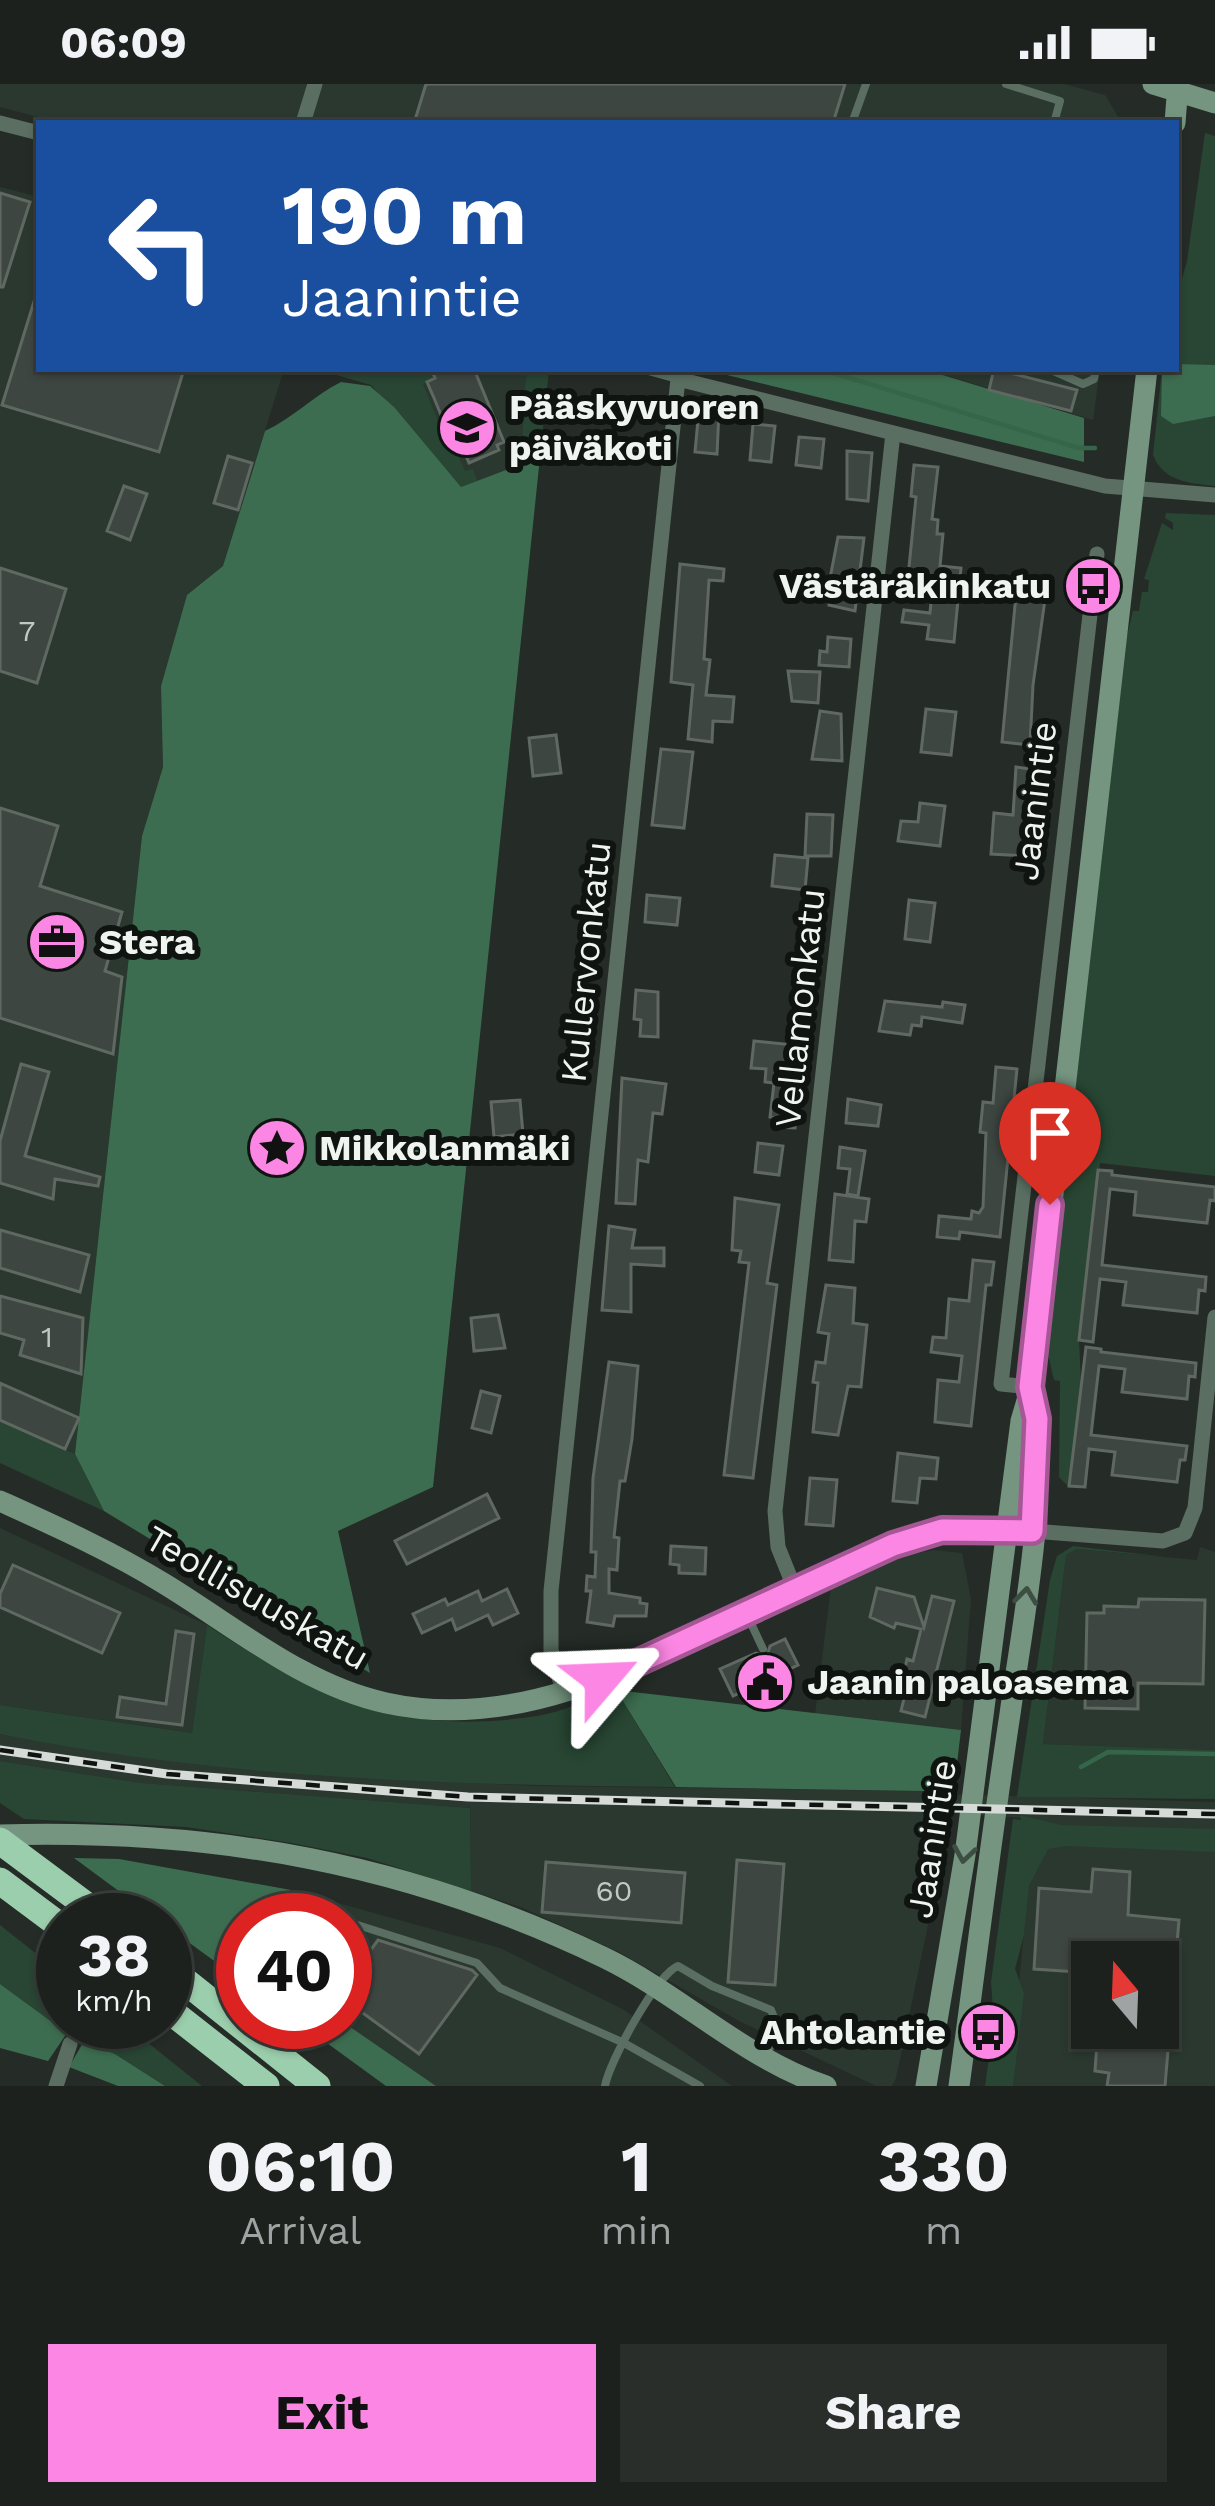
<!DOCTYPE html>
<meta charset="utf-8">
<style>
body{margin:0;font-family:"Work Sans",sans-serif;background:#292e2a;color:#f1f3f6;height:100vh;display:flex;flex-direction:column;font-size:45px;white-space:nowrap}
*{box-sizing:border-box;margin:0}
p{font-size:39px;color:#a0a3a4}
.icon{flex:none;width:66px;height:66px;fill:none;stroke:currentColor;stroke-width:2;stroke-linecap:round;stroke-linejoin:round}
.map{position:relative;height:2002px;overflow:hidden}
.drawer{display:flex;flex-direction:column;background:#1c211d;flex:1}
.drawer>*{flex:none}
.top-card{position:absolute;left:36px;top:36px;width:1143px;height:252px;border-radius:0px;box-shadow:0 3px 9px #0004,0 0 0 3px #3a3e3b;background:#1a4fa0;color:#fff;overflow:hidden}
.needle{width:78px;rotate:341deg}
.tools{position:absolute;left:1071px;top:1857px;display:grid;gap:24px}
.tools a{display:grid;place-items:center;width:108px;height:108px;border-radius:0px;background:#1c211d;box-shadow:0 3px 9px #0004,0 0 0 3px #3a3e3b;font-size:60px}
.speed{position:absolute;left:36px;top:1809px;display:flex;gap:24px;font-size:60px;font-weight:700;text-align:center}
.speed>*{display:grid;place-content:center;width:156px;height:156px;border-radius:50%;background:#1c211d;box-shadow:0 3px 9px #0004,0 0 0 3px #3a3e3b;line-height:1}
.speed small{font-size:30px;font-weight:400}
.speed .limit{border:18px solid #d22;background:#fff;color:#111}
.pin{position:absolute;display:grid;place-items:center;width:102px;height:102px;color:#fff;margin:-123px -51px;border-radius:50% 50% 50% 0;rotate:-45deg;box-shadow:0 0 12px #0007}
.pin .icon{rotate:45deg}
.me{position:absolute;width:132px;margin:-66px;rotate:64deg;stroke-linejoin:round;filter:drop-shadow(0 0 9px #0008)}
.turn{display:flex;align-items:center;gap:42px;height:252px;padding:0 48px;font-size:54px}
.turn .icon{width:156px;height:156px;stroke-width:2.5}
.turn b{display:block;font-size:84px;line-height:102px}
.eta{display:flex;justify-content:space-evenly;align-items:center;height:204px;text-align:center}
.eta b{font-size:72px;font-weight:700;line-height:84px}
.cta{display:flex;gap:24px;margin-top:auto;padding:24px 48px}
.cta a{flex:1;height:138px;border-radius:0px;background:#fc86e3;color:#111;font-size:48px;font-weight:700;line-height:138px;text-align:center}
.cta a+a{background:#292e2a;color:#f1f3f6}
.status{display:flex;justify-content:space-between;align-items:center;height:84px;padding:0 60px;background:#1c211d;direction:ltr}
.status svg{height:33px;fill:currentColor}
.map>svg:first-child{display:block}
.built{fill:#2a382f;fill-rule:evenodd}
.green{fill:#284633}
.forest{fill:#3d6d50}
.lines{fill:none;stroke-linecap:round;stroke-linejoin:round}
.stream{stroke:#366649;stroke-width:4.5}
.building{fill:#3e4641;stroke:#606862;stroke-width:3}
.lane{stroke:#5a6e61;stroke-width:8}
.street{stroke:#5a6e61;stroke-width:15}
.secondary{stroke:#759580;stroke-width:21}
.highway{stroke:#9bceac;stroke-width:27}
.rail-casing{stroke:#d6dbd7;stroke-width:9}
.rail{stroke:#101411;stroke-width:4.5;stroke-dasharray:14;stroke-linecap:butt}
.oneway{stroke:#3d4e43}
.route-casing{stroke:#a45794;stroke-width:30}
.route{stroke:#fc86e3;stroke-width:21}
.labels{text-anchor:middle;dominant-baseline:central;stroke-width:12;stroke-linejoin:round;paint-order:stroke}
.number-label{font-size:30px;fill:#c3c8c4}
.poi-label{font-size:36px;font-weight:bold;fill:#eff4f0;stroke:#101411;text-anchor:start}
.street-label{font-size:36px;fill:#eff4f0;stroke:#101411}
</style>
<div class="status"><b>06:09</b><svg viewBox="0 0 49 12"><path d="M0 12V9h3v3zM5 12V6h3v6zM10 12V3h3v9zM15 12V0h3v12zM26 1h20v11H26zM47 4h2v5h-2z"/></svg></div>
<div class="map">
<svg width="1215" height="2002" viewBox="0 0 1215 2002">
<rect width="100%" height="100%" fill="#252c27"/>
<path class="built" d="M0 0H1064L1105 11 1122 39H60L0 23Z
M0 103 39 113V285H284L223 482 187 511 161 602 163 683 142 752 75 1370 0 1336Z
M316 285H528L529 333 523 334V380L461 403 371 301Z
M923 285H1100L1093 336 958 295Z
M0 1444 207 1541 192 1649 0 1621Z
M1200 1463 1215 1468V1666L1043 1660 1066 1471 1077 1465 1197 1476Z
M933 1466 962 1469 971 1515 961 1646 815 1631 831 1503 890 1475Z
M0 1650 143 1673 404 1696 538 1702 924 1707 938 1710 1215 1718V2002H1009L1035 1735 938 1728 929 1734 950 1736 896 1994 892 2002H876L739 1937 619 1868 523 1824 471 1807 470 1724 142 1699 0 1677ZM1092 1878H1158V1944H1092Z
M291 1806 500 1864 624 1926 732 2002H436L343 1938 345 1836H274Z"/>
<path class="green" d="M1205 49 1215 52V402C1189 399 1164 398 1153 371L1162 285H1176V216L1187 177Z
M316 285H431L435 294 423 300 443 349 455 345 466 370 459 373 465 387 473 385 477 397 461 403 371 301Z
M528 285H549L540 373 523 380V335L529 332 528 317 523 314Z
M1166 429 1215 431V1092L1100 1079 1079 1256 1081 1298 1069 1403 1059 1393 1060 1297 1054 1296 1046 1262 1121 576 1133 527H1139L1142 508H1148L1149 496 1144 495 1162 439 1173 446V439L1165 434Z
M0 1336 75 1370 104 1427 0 1379Z
M1073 1462 1166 1473 1077 1465 1066 1471 1043 1660 1215 1666V1715L1017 1713 1050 1496 1057 1472Z
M207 1541C319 1614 399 1653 537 1632 563 1628 590 1614 616 1606L675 1703C451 1701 221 1695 0 1650V1621L192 1649Z
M0 1677 142 1699 470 1724 471 1807 367 1774 292 1759 186 1743 24 1735 0 1719Z
M1020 1731 1061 1741 1215 1745V1768L1067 1762 1048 1765 1029 1802 1024 1851 1015 1885 1024 1909 1013 2002H985L994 1940 991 1898 1013 1735 1021 1736Z
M0 1841 63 1891V1938H122L202 2002H165L115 1970 67 1949 0 1900Z"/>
<path class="forest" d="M1176 280 1215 281V332L1173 340 1161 332 1162 287 1176 285Z
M702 285H923L1084 334V378Z
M341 298 370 302 394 323 461 403 540 373 433 1403 338 1447 370 1589 104 1427 75 1370 142 752 163 683 161 602 187 511 223 482 265 347C293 334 313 312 341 298Z
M616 1606 961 1646 955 1696 947 1711 924 1707 676 1703Z
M74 1774 119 1775 291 1806 274 1836H243V1898L165 1841V1836H158Z
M0 1900 67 1949 48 1977 0 1964Z
M298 1938H343L436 2002H386Z
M84 1957 115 1970 165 2002H118L69 1983Z"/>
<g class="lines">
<path class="stream" d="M820 285 1079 364H1095
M1081 1683 1108 1668 1215 1670"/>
</g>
<path class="building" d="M426 0H845L833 39H426L415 36Z
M0 109 30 118 3 203H0Z
M36 211H39V285H184L159 368 2 321Z
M431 285H474L504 358 497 361 499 366 469 379 455 345 448 348 434 314 427 298 435 294Z
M994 285 1077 306 1071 327 989 306Z
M699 325 719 327 717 370 695 368Z
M753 340 775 342 771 378 750 376Z
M799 353 824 355 821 384 796 381Z
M847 367 872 369 868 417 847 415Z
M228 372 252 379 238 426 214 419Z
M914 381 938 383 932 435 938 436 937 450H943L940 482 961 484 954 558 927 555 929 541 902 538 904 526 930 529 933 496 908 493 916 413 911 412Z
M124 402 147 410 130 456 107 447Z
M838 453 864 454 855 527 829 521 830 516 826 515Z
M680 480 724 485 723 497 709 496 704 575 710 576 706 611 734 613 732 638 713 637 712 658 688 655 693 601 671 598Z
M0 484 66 505 37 599 0 587Z
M1018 490 1048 494 1033 601 1030 661 1002 658Z
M828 553 851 555 849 583 819 581 820 567 827 568Z
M788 587 820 588 818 619 792 617Z
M926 625 956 628 951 671 921 668Z
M820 627 841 630 842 677 812 675Z
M556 651 561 689 533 692 529 654Z
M661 665 693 668 684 744 652 741Z
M1016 683 1043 687 1042 694 1052 696 1048 727 1033 724 1030 772 991 770 994 729 1013 731Z
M920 719 945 722 940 762 898 757 901 737 918 738Z
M0 724 58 742 40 802 122 828 105 887 122 893 113 970 0 934Z
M807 730 833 731 831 772H805Z
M775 771 808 774 805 806 772 802Z
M647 811 680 814 677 841 645 838Z
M909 816 935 819 930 858 905 855Z
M636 906 658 908V953L640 952 641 936 634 935Z
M885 917 942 923 943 918 965 921 962 939 922 933 921 942 912 941 910 951 879 947Z
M754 957 794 961 788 1019 798 1020 795 1044 776 1043V1034L770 1033 774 999 765 998 766 985 751 984Z
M21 980 49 988 25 1072 100 1093 98 1102 55 1095 53 1115 0 1099V1057Z
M996 983 1017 985 1000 1153 960 1148 959 1155 937 1153 939 1132 971 1135 972 1127 979 1129 983 1123 986 1049 980 1048 983 1018 993 1019Z
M622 994 666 1000 662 1030 653 1029 648 1078 638 1076 635 1120 616 1119Z
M848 1015 881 1021 878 1042 846 1039Z
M520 1016 523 1050 494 1053 491 1018Z
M758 1059 783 1062 779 1091 755 1088Z
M840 1063 865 1067 858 1112 847 1110 850 1085 838 1084Z
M1098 1086 1112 1087V1091L1215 1103V1117L1210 1116 1207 1139 1134 1131 1136 1108 1110 1105 1102 1181 1206 1193 1205 1207 1199 1206 1197 1229 1123 1221 1126 1198 1100 1195 1093 1258 1079 1256Z
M835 1110 869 1115 866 1138 855 1137 853 1178 829 1176Z
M735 1114 779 1121 767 1199 777 1201 753 1394 724 1391 749 1179 739 1178 741 1167 732 1166Z
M609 1142 635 1146 632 1164H664V1182L631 1180V1228L602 1226Z
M0 1146 89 1171 80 1208 0 1184Z
M973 1176 994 1178 991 1201H986L971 1342 935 1338 938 1296 959 1298 962 1272 931 1268 933 1253 946 1254 949 1215 969 1217Z
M826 1201 855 1204 853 1239 867 1241 861 1303 848 1302 838 1351 813 1348 818 1299 813 1298 816 1278 825 1279 829 1250 818 1248Z
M0 1212 83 1234 81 1290 20 1271 24 1256 0 1249Z
M498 1231 505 1264 474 1267 471 1234Z
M1086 1263 1101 1265V1268L1196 1279 1195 1293 1189 1292 1187 1315 1122 1308 1125 1285 1099 1282 1091 1351 1187 1362 1185 1376H1180L1177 1398 1112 1391 1115 1368 1089 1365 1085 1403 1069 1402Z
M609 1278 638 1282 632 1355 625 1397H620L614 1453 619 1454 617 1486 609 1485V1509L640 1514V1519L647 1520 646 1532H615L613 1542 587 1538 591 1507H586L587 1492 595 1493 596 1468H591L593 1394Z
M0 1299 79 1334 65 1365 0 1336Z
M481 1307 500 1312 491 1349 472 1344Z
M898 1369 938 1374 936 1395 920 1394 917 1419 893 1417Z
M810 1394 837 1396 833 1442 806 1440Z
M487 1410 499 1434 407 1480 395 1457Z
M671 1462 706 1464 705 1490 679 1489V1481L670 1480Z
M13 1481 120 1529 102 1569 0 1523V1510Z
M877 1504 914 1513 924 1543 932 1512 954 1517 925 1633 901 1627 909 1594 903 1593 907 1575 913 1577 921 1545 896 1539 894 1544 870 1533Z
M507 1505 518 1529 493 1541 488 1531 456 1546 452 1535 422 1549 413 1530 445 1515 448 1521 478 1507 482 1517Z
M1139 1515 1205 1516 1203 1600 1138 1599V1625L1085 1624 1087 1529H1104V1522L1138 1523Z
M176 1547 194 1550 182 1641 117 1633 120 1613 166 1620Z
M785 1555 798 1581 733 1612 720 1585 756 1569 767 1572 770 1562Z
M737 1776 784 1780 775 1901 728 1898Z
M546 1778 685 1789 681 1839 542 1828Z
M1093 1785 1130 1788 1128 1831 1179 1836 1165 2002H1107L1109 1989 1095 1987 1098 1944H1158V1878H1092V1889L1034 1885 1039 1804 1091 1808Z
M378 1856 472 1886 477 1891 419 1970 345 1916V1901Z"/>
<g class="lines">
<path class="lane" d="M1006 0 1060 17 1054 39
M852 39 866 0
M641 285 677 295
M1049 285 1083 300 1094 295 1096 285
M748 1533 763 1565
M312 1833 341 1836
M345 1837 477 1879 500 1904 624 1959 700 2002
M605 2002C609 1978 657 1890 678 1882L712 1902 771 1926 780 1948 765 1971"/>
<path class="street" d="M0 39 39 49
M303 39 315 0
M1031 1303 1001 1300 1097 470
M1032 1447 1163 1457 1185 1449 1195 1424 1215 1233
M794 1503 778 1463 775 1427 893 349
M564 1610 551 1566V1507L678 295 1105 402 1215 411
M56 2002 70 1960"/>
<path class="secondary" d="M1153 0 1215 19
M1175 39 1178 0
M0 1417C55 1442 111 1467 163 1499 234 1542 303 1601 386 1619 546 1654 690 1549 830 1487 866 1471 903 1453 941 1446 971 1441 1003 1445 1032 1447
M0 1751C217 1745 408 1779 605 1874 681 1911 745 1975 826 2002
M926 2002 965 1771 1021 1337 1031 1303 1147 285
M959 2002C976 1878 991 1754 1010 1630 1023 1535 1050 1406 1032 1312"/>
<path class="highway" d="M0 1757 106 1836
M0 1797 63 1844
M165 1881 317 2002
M165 1923 266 2002"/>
<defs>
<path id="rail" d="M0 1666 167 1690 468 1713 1215 1730"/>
</defs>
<use href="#rail" class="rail-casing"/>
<use href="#rail" class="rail"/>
</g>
<defs><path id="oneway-chevron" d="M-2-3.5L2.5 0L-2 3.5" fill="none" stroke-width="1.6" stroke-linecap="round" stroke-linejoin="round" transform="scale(3)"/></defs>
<g class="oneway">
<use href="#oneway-chevron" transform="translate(1026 1512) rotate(-83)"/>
<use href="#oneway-chevron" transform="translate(964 1770) rotate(99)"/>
</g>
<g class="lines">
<defs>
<path id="route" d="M602 1595 893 1461 942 1446 1032 1447 1037 1335 1030 1303 1050 1121"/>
</defs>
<use href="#route" class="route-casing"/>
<use href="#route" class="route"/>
</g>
<defs>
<symbol id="school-disc" viewBox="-11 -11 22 22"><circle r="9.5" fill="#fc86e3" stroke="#101411"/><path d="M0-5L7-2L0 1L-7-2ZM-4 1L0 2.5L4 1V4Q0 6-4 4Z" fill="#111"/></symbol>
<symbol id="bus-disc" viewBox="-11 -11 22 22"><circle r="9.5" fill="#fc86e3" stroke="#101411"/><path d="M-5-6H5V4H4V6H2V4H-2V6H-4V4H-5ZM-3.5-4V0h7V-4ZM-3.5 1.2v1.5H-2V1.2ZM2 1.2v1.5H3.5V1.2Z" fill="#111"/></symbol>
<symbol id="office-disc" viewBox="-11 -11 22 22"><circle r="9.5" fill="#fc86e3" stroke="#101411"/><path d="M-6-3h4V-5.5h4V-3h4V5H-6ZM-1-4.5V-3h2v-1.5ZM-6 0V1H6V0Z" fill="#111"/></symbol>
<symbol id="sight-disc" viewBox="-11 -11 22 22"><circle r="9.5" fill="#fc86e3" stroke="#101411"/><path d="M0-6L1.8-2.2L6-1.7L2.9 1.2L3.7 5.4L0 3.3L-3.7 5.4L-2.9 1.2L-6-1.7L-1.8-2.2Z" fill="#111"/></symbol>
<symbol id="civic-disc" viewBox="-11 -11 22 22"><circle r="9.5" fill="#fc86e3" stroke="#101411"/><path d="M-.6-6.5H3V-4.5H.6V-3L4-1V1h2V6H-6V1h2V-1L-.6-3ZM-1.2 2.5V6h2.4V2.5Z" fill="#111"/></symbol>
</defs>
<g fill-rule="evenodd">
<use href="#school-disc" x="434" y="311" width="66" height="66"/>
<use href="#bus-disc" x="1060" y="469" width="66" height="66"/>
<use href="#office-disc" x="24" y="825" width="66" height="66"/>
<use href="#sight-disc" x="244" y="1031" width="66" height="66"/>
<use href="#civic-disc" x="732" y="1565" width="66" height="66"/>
<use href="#bus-disc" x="955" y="1915" width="66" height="66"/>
</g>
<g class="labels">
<g class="number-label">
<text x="27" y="546">7</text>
<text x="47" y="1252">1</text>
<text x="614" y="1806">60</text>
</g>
<g class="poi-label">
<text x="509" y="323">Pääskyvuoren<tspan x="509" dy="41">päiväkoti</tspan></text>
<text x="1051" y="502" text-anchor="end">Västäräkinkatu</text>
<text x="99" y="858">Stera</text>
<text x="319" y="1064">Mikkolanmäki</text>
<text x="807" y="1598">Jaanin paloasema</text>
<text x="946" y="1948" text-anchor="end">Ahtolantie</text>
</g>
<g class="street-label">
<text transform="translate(1035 717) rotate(-83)">Jaanintie</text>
<text transform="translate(586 878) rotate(-84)">Kullervonkatu</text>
<text transform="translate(800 924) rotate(-84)">Vellamonkatu</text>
<text transform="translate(257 1514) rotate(30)">Teollisuuskatu</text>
<text transform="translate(932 1755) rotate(-81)">Jaanintie</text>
</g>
</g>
</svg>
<div class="tools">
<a><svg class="needle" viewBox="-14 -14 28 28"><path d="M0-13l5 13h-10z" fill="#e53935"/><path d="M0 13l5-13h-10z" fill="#a0a3a4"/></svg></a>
</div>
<div class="speed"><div>38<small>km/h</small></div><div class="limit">40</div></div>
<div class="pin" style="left:1050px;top:1121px;background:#d93025"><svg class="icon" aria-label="arrive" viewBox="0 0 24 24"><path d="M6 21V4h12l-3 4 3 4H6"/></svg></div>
<svg class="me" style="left:602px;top:1595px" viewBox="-20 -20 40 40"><path d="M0-17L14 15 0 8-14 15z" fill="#fc86e3" stroke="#fff" stroke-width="4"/></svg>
<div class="top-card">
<div class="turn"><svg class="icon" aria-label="left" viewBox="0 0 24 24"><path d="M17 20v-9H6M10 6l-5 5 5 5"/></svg><div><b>190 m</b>Jaanintie</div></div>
</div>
</div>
<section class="drawer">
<div class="eta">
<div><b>06:10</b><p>Arrival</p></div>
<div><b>1</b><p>min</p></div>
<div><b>330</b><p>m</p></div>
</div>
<div class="cta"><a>Exit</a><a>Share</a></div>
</section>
